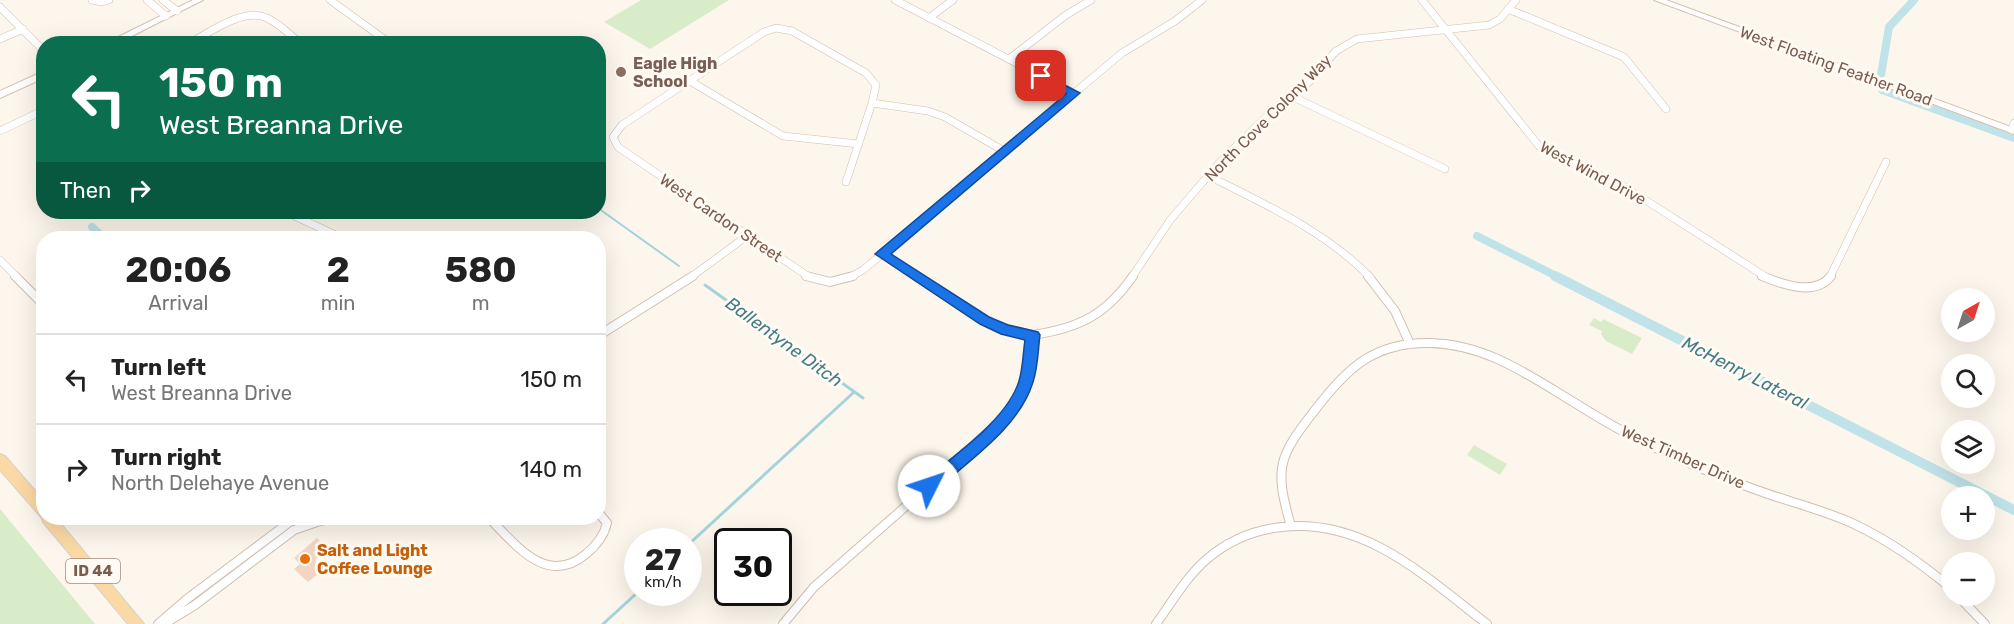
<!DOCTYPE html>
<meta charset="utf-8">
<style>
body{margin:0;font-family:Rubik,sans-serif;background:#f6f6f6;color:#222;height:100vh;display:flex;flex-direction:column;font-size:22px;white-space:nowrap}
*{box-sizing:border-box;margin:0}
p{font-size:20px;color:#767676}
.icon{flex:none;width:33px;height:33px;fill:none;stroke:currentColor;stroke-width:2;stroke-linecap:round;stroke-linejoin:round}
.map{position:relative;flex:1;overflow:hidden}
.details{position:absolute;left:36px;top:231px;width:570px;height:294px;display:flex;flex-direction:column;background:#fff;border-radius:24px;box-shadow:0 6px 24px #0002}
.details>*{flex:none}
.guide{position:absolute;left:36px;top:36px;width:570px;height:183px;border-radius:24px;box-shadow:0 6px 24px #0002;background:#0b6e4f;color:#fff;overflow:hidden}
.needle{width:39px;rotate:39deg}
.buttons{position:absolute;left:1941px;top:288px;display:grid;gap:12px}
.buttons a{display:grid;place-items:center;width:54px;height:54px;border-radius:50%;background:#fff;box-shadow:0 6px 24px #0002;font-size:30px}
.speed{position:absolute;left:624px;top:528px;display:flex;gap:12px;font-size:30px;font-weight:700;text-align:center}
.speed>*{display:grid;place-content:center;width:78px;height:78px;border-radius:50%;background:#fff;box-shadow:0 6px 24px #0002;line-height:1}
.speed small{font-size:15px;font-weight:400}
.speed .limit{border:3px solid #111;border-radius:9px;background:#fff;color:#111}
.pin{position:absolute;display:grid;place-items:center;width:51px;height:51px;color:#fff;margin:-26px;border-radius:12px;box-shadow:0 3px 9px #0006}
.me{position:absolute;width:66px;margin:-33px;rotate:49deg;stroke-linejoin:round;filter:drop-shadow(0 0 4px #0008)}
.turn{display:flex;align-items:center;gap:21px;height:126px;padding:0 24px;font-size:27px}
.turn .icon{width:78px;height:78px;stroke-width:2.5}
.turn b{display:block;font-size:42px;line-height:51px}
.then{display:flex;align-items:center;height:57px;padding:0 24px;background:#0003;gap:12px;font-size:22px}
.eta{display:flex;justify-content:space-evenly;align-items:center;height:102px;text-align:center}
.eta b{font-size:36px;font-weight:700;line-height:42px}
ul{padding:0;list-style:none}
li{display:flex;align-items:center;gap:18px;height:90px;padding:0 24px;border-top:2px solid #e0e0e0}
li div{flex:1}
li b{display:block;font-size:22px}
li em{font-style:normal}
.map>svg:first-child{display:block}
.green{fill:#d8ecc9}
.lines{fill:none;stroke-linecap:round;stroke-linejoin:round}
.stream-far1{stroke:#a5d3da;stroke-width:2}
.stream{stroke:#a5d3da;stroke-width:3}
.canal-far1{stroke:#bfe3e8;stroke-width:8}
.canal{stroke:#bfe3e8;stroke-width:10}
.building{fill:#f3d5c3}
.street-far1-casing{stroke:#d1beb0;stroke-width:8}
.street-casing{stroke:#d1beb0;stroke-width:10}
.secondary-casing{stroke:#d6c0b0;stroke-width:2}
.primary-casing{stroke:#dad1cd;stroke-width:2}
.street-far1{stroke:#fff;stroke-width:7}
.street{stroke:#fff;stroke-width:8}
.secondary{fill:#fff;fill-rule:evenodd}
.primary{fill:#fbd9a5;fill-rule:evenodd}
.route{fill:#1a73e8;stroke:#114b97;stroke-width:1.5}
.education-dot{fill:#8d6e63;stroke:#fffaf3;stroke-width:2}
.food-dot{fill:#e8710a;stroke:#fffaf3;stroke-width:2}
.labels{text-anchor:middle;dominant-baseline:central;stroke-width:6;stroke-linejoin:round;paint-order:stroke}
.shield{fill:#fffaf3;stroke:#a28b7f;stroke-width:1.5}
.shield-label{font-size:15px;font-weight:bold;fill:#7a5c4d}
.education-label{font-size:16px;font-weight:bold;fill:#785e54;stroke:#fffaf3;text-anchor:start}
.street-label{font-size:16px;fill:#7a5c4d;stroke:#fffaf3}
.food-label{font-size:16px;font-weight:bold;fill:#c56008;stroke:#fffaf3;text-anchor:start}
.water-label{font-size:18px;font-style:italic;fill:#437c86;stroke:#fffaf3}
</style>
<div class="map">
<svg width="2014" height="624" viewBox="0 0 2014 624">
<rect width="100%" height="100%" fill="#fdf6ec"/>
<path class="green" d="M641 0H729L650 49 604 22Z
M1594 318 1601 322 1603 319 1642 338 1632 354 1606 341 1601 334 1602 331 1589 325Z
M1474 445 1507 464 1500 475 1467 455Z
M0 509 95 624H0Z"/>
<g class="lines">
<path class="stream-far1" d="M598 208 679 266"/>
<path class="stream" d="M705 285 863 398
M688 545 853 393
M603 624 638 592"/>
<path class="canal-far1" d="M1881 75 1889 27 1914 0
M1882 86V90L2014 138
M92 227 104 238
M1477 236 1558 277"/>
<path class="canal" d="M1555 276 2014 510"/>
</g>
<path class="building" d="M317 538 328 550 315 560 323 570 308 582 294 569 300 564 294 558Z"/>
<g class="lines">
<defs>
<path id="street-far1" d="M92 0 102 2 109 0
M147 0 166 16
M163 0 177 11
M330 0 391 44
M895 0 1074 93
M1422 0 1539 146 1625 187 1766 277
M0 7 44 51
M1508 9 1624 57 1666 109
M929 18 953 0
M0 39 23 29
M188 44C209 33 243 7 267 18 280 24 290 35 301 44
M1009 59 1066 15 1091 0
M690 81 783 136 859 144
M1291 96 1445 169
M2012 130 2014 123
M0 131 44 110
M1209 176C1266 205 1325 231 1370 277
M846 182 872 103
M286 212 342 238
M882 254 919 277
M0 260 17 277
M691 277 747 236
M809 277 618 147 613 137 622 125 764 32 776 28 792 31 866 73 876 85 872 103 928 111 945 117 1004 151
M850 277 863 270 1122 53 1175 21 1202 0
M1132 277 1171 219 1219 163 1272 111 1308 83 1336 51 1357 39 1489 25 1500 19 1516 0
M1830 277 1886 162"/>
<path id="street" d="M15 276 44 305
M806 276 830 282 853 276
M916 276 995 326 1033 335
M1368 276 1395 311 1410 344
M1762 276C1781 284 1815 297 1831 276
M598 336 693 276
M303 518 317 522 333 518
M489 518C516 545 547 587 586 554 597 545 604 536 607 523L598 512
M1291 526C1274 468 1278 457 1315 410 1347 368 1374 342 1430 343 1486 344 1530 376 1575 403 1605 422 1635 439 1667 453 1700 469 1734 482 1768 494 1797 504 1826 511 1854 524 1890 541 1922 564 1952 589
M1958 596 1985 624
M158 624 187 599 295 518
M164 624 195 605 294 530 317 522
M783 624 814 587 1005 419C1024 393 1030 366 1033 335 1079 328 1106 315 1133 276
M1156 624C1172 602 1186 577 1207 559 1228 541 1254 530 1282 527 1365 518 1426 577 1487 624"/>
<path id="secondary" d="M193 0H203L116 44H104Z
M1654 0H1666L2014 128V134Z
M44 71V78L0 98V91Z"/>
<path id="primary" d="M0 454 5 456 44 501V518H56L144 624H128L43 522 41 517 0 470Z"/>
</defs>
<use href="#street-far1" class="street-far1-casing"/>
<use href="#street" class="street-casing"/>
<use href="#secondary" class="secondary-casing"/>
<use href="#primary" class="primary-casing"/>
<use href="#street-far1" class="street-far1"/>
<use href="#street" class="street"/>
<use href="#secondary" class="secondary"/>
<use href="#primary" class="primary"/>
</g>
<path class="route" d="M1041 73 1080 93 891 254 989 317 1008 325 1038 332 1040 335C1038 350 1038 367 1033 382 1019 428 969 460 935 491L929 493 924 491 921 486 924 481C954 455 1007 420 1019 381 1023 368 1023 353 1025 340L1001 334 980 324 875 254 1066 94 1037 79V74Z"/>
<circle class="education-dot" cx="621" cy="72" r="6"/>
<circle class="food-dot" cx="305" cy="559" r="6"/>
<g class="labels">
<rect class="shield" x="66" y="559" width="54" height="24" rx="4.5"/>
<g class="shield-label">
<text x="93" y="571">ID 44</text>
</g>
<g class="education-label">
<text x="633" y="63">Eagle High<tspan x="633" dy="18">School</tspan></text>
</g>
<g class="street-label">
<text transform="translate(1836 66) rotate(20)">West Floating Feather Road</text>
<text transform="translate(1268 118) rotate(-45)">North Cove Colony Way</text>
<text transform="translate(1593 173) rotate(28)">West Wind Drive</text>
<text transform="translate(721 218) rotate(34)">West Cardon Street</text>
<text transform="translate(1683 457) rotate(24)">West Timber Drive</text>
</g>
<g class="food-label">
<text x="317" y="550">Salt and Light<tspan x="317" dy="18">Coffee Lounge</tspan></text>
</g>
<g class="water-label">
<text transform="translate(784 342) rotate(36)">Ballentyne Ditch</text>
<text transform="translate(1745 373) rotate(27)">McHenry Lateral</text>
</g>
</g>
</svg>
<div class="buttons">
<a><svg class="needle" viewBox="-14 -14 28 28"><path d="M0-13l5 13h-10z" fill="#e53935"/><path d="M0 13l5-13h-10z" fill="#767676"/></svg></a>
<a><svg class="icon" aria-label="search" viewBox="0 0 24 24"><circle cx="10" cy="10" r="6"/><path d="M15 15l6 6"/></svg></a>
<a><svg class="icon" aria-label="layers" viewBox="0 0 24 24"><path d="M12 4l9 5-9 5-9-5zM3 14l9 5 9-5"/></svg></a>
<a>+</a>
<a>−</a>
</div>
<div class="speed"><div>27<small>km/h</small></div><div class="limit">30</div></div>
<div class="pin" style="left:1041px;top:76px;background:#d93025"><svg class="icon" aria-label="arrive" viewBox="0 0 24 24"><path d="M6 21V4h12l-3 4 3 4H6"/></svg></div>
<svg class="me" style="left:929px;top:486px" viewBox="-20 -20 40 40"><circle r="19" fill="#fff"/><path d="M0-13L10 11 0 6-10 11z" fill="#1a73e8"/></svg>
<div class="guide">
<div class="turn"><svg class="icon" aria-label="left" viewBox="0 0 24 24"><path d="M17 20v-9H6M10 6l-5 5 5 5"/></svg><div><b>150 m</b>West Breanna Drive</div></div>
<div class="then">Then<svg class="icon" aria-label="right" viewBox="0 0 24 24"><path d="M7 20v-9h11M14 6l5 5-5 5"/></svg></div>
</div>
<section class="details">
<div class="eta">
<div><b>20:06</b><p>Arrival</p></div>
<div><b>2</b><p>min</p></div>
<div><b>580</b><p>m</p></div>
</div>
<ul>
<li><svg class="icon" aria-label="left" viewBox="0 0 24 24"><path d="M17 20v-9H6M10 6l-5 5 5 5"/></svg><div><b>Turn left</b><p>West Breanna Drive</p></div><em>150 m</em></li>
<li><svg class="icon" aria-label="right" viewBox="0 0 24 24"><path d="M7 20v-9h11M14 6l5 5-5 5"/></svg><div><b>Turn right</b><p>North Delehaye Avenue</p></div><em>140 m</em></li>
</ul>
</section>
</div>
